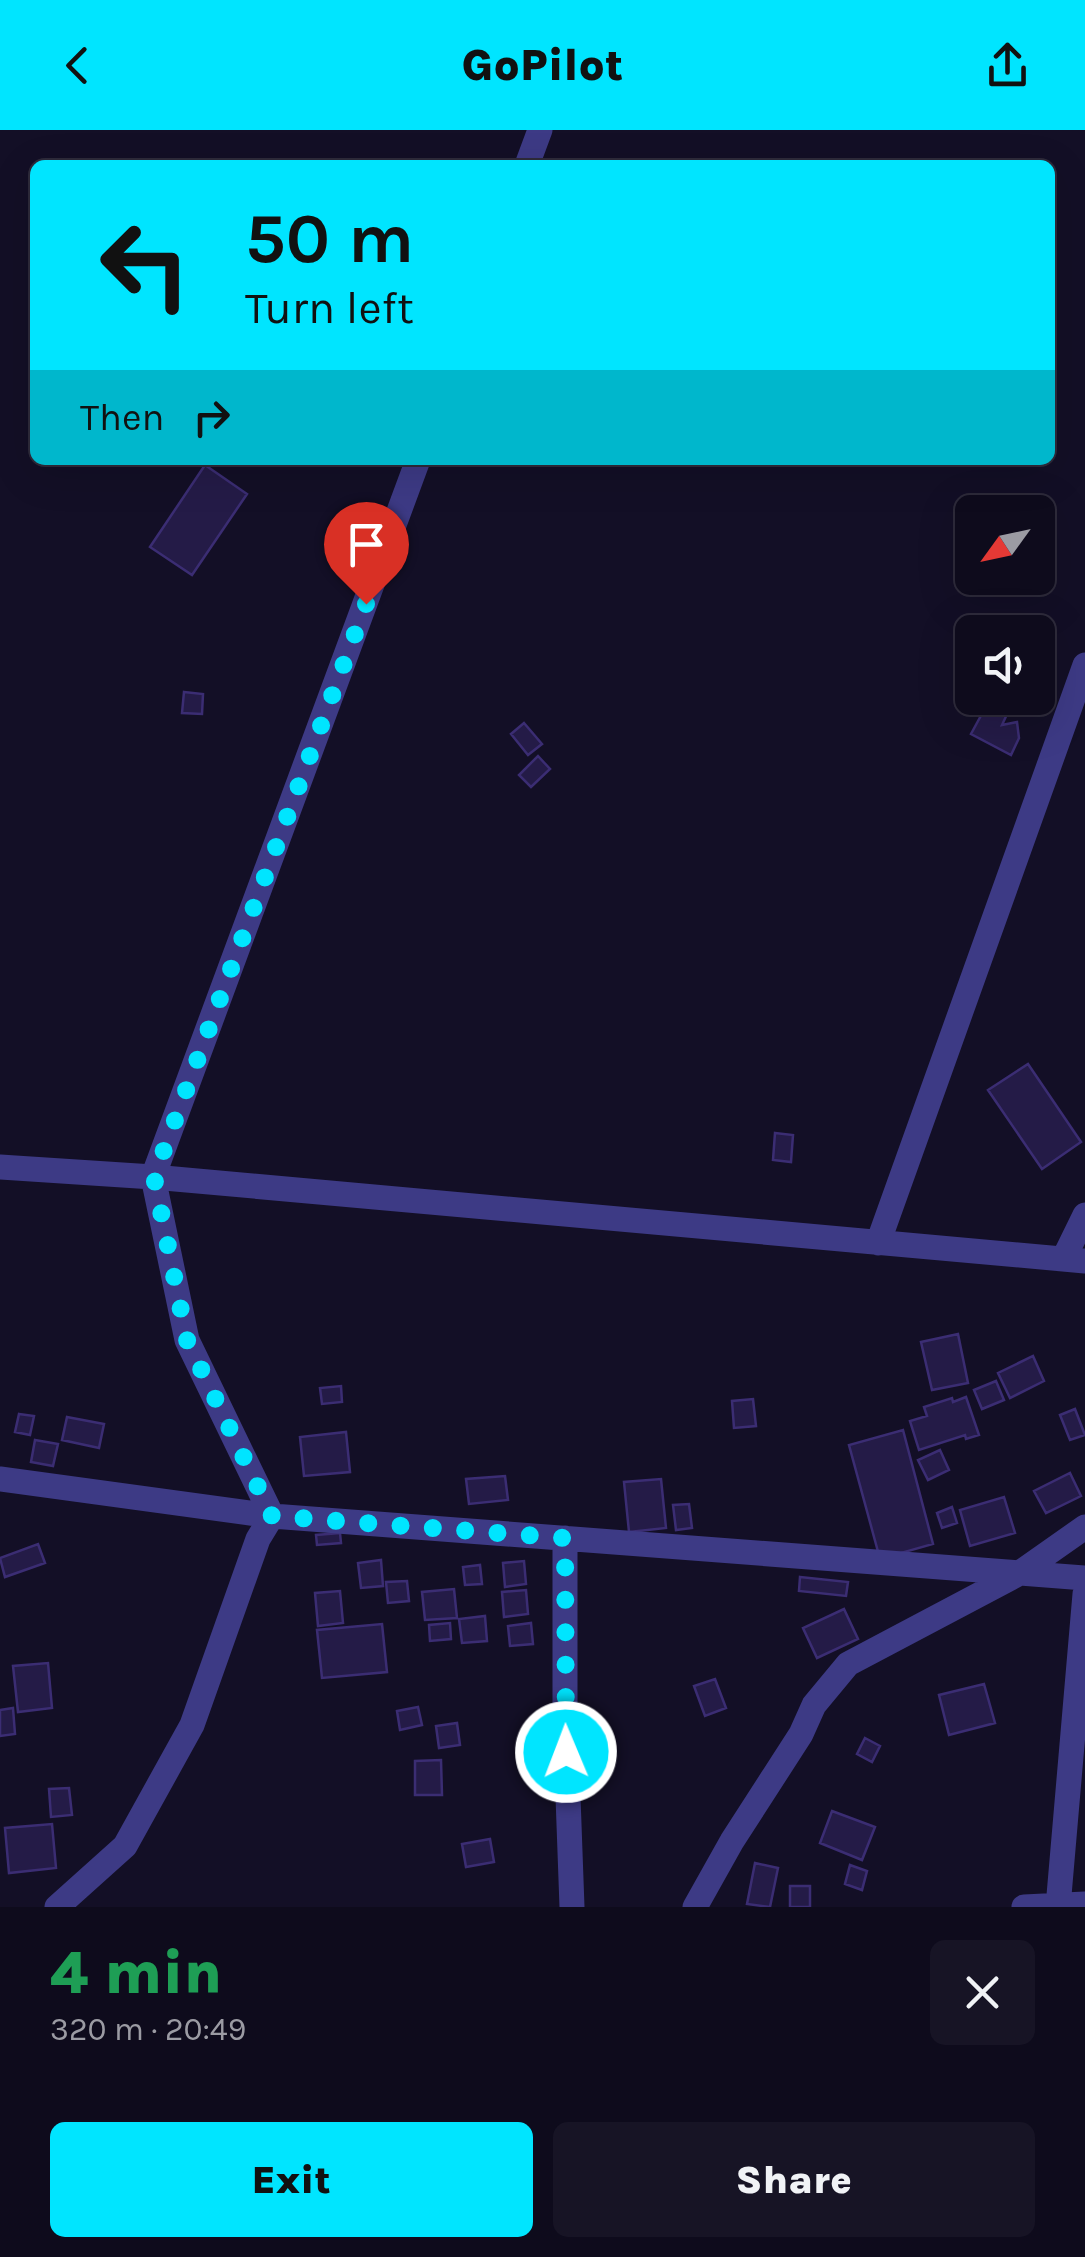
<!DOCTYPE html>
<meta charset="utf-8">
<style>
body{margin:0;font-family:Karla,sans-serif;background:#171425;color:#f1f3f6;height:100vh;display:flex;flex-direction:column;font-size:38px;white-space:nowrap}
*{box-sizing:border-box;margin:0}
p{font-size:32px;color:#9b9ba3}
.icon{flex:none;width:55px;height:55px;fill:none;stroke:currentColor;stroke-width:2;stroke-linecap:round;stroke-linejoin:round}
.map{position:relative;height:1777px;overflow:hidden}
.details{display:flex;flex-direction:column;background:#0e0b1c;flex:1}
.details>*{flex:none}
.guide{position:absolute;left:30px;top:30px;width:1025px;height:305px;border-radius:15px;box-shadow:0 10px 40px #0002,0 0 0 2px #2e2b3b;background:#00e5ff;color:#111;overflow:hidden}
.needle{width:65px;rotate:237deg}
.tools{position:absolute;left:955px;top:365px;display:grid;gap:20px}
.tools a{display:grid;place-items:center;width:100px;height:100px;border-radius:15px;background:#0e0b1c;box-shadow:0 10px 40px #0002,0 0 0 2px #2e2b3b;font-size:50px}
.pin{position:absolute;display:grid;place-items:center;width:85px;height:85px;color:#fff;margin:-102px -42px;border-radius:50% 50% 50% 0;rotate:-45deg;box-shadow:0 0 10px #0007}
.pin .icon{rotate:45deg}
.me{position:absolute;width:110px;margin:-55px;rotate:359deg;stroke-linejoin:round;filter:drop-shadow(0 0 8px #0008)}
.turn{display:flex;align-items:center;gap:35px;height:210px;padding:0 50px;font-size:45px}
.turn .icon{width:130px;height:130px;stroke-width:2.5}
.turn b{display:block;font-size:70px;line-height:85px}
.then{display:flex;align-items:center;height:95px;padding:0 50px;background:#0003;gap:20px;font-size:38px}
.round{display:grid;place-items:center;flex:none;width:105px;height:105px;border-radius:15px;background:#171425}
.head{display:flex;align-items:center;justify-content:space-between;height:170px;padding:0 50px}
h1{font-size:60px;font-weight:800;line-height:75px;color:#1e9e55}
.cta{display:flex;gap:20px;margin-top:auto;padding:20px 50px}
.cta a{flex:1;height:115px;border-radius:15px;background:#00e5ff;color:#111;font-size:40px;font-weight:800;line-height:115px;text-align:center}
.cta a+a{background:#171425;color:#f1f3f6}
header{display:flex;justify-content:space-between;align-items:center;height:130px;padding:0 50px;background:#00e5ff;color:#111;font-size:45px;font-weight:800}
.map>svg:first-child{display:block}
.building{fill:#241b47;stroke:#3b2d73;stroke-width:2.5}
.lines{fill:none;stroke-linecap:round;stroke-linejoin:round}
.minor{stroke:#3d3a85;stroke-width:25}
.route{stroke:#00e5ff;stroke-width:18;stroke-dasharray:0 32.4}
</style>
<header><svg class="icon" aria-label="back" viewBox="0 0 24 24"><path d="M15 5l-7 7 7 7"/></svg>GoPilot<svg class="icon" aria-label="share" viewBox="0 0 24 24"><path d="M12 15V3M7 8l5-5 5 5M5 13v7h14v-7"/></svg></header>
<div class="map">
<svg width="1085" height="1777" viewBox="0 0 1085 1777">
<rect width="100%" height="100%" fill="#130f26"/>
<path class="building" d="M205 335 247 364 192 445 150 417Z
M184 562 203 564 202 584 182 583Z
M990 569 997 572 994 584 1009 580 1002 595 1017 592 1019 608 1011 625 971 604Z
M524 593 542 614 528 625 511 604Z
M538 626 550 639 531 657 519 645Z
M1028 934 1081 1012 1042 1039 988 960Z
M775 1003 793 1005 791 1032 773 1030Z
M958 1204 968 1253 932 1260 921 1212Z
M1033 1226 1044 1251 1010 1268 998 1243Z
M996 1251 1004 1270 982 1279 974 1260Z
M341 1256 342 1272 322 1274 320 1258Z
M966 1267 979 1305 966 1309 965 1305 919 1320 910 1291 927 1286 924 1277 952 1268 953 1272Z
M753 1269 756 1296 734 1298 732 1271Z
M1075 1279 1085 1305 1070 1310 1060 1285Z
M19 1284 34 1286 30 1305 15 1302Z
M67 1287 104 1294 99 1318 62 1310Z
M903 1300 933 1414 880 1429 849 1315Z
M346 1302 350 1342 304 1346 300 1307Z
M35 1310 58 1314 53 1336 31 1332Z
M940 1320 949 1340 928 1350 918 1330Z
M1070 1343 1081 1366 1046 1383 1034 1361Z
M505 1346 508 1370 469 1374 466 1349Z
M661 1349 666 1398 629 1402 624 1352Z
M1004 1367 1015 1403 970 1416 960 1380Z
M689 1374 692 1398 676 1400 673 1375Z
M952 1377 957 1393 942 1398 937 1383Z
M340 1403 341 1413 317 1415 316 1405Z
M38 1414 45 1433 5 1447 0 1428Z
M381 1430 383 1456 361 1458 358 1433Z
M524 1431 526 1454 505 1457 503 1433Z
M480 1435 482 1454 465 1455 463 1437Z
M800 1447 848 1452 846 1466 799 1461Z
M407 1451 409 1471 388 1473 386 1452Z
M454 1459 457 1488 425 1490 422 1462Z
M526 1460 528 1484 504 1487 502 1462Z
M340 1461 343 1493 318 1496 315 1463Z
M844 1479 858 1509 817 1528 803 1498Z
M485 1486 487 1511 462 1513 459 1489Z
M450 1493 451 1509 430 1511 429 1495Z
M531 1493 533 1514 510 1516 508 1496Z
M382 1494 387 1542 322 1548 317 1500Z
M48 1533 52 1578 18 1582 13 1536Z
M715 1549 726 1578 705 1586 694 1556Z
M984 1554 995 1593 949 1605 939 1565Z
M418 1577 422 1595 400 1600 397 1581Z
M13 1578 15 1604 0 1606V1580Z
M457 1593 460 1615 439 1618 436 1596Z
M865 1608 880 1616 872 1632 857 1624Z
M441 1630 442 1665H415V1631Z
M69 1658 72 1685 51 1687 49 1659Z
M832 1681 875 1697 862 1730 820 1713Z
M52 1694 56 1738 9 1743 5 1698Z
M490 1709 494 1732 466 1737 462 1714Z
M755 1733 778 1738 770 1777 747 1774Z
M850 1735 867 1741 862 1760 845 1754Z
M790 1756H810V1777H790Z"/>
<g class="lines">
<path class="minor" d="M527 35 540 0
M0 1037 153 1047 1085 1131
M878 1113 1085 535
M1064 1128 1085 1085
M0 1349 272 1386 1085 1448
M565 1408V1584L572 1777
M57 1777 125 1716 192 1595 258 1409 272 1386 187 1210 153 1047 418 330
M695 1777 732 1711 801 1604 814 1575 848 1534 1018 1444 1085 1397
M1024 1777 1085 1774
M1058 1777 1085 1464"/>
</g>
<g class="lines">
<path class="route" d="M366 474 154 1047 187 1210 272 1386 565 1408 566 1622"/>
</g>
</svg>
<div class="tools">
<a><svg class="needle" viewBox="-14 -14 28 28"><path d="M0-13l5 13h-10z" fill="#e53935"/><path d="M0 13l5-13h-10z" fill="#9b9ba3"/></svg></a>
<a><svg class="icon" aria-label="sound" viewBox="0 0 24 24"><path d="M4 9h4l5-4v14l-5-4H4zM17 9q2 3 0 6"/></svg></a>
</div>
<div class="pin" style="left:366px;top:474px;background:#d93025"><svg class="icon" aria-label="arrive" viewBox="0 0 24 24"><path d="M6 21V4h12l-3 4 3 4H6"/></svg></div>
<svg class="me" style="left:566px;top:1622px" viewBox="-20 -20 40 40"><circle r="17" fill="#00e5ff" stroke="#fff" stroke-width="3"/><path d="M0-11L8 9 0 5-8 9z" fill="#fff"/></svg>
<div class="guide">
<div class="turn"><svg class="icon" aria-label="left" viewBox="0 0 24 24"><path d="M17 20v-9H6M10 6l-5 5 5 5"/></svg><div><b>50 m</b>Turn left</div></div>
<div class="then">Then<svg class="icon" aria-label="right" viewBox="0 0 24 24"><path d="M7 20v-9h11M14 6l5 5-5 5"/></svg></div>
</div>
</div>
<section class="details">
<div class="head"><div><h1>4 min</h1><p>320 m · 20:49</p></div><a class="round"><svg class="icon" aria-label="close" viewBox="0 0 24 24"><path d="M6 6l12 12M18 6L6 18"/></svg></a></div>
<div class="cta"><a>Exit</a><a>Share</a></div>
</section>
